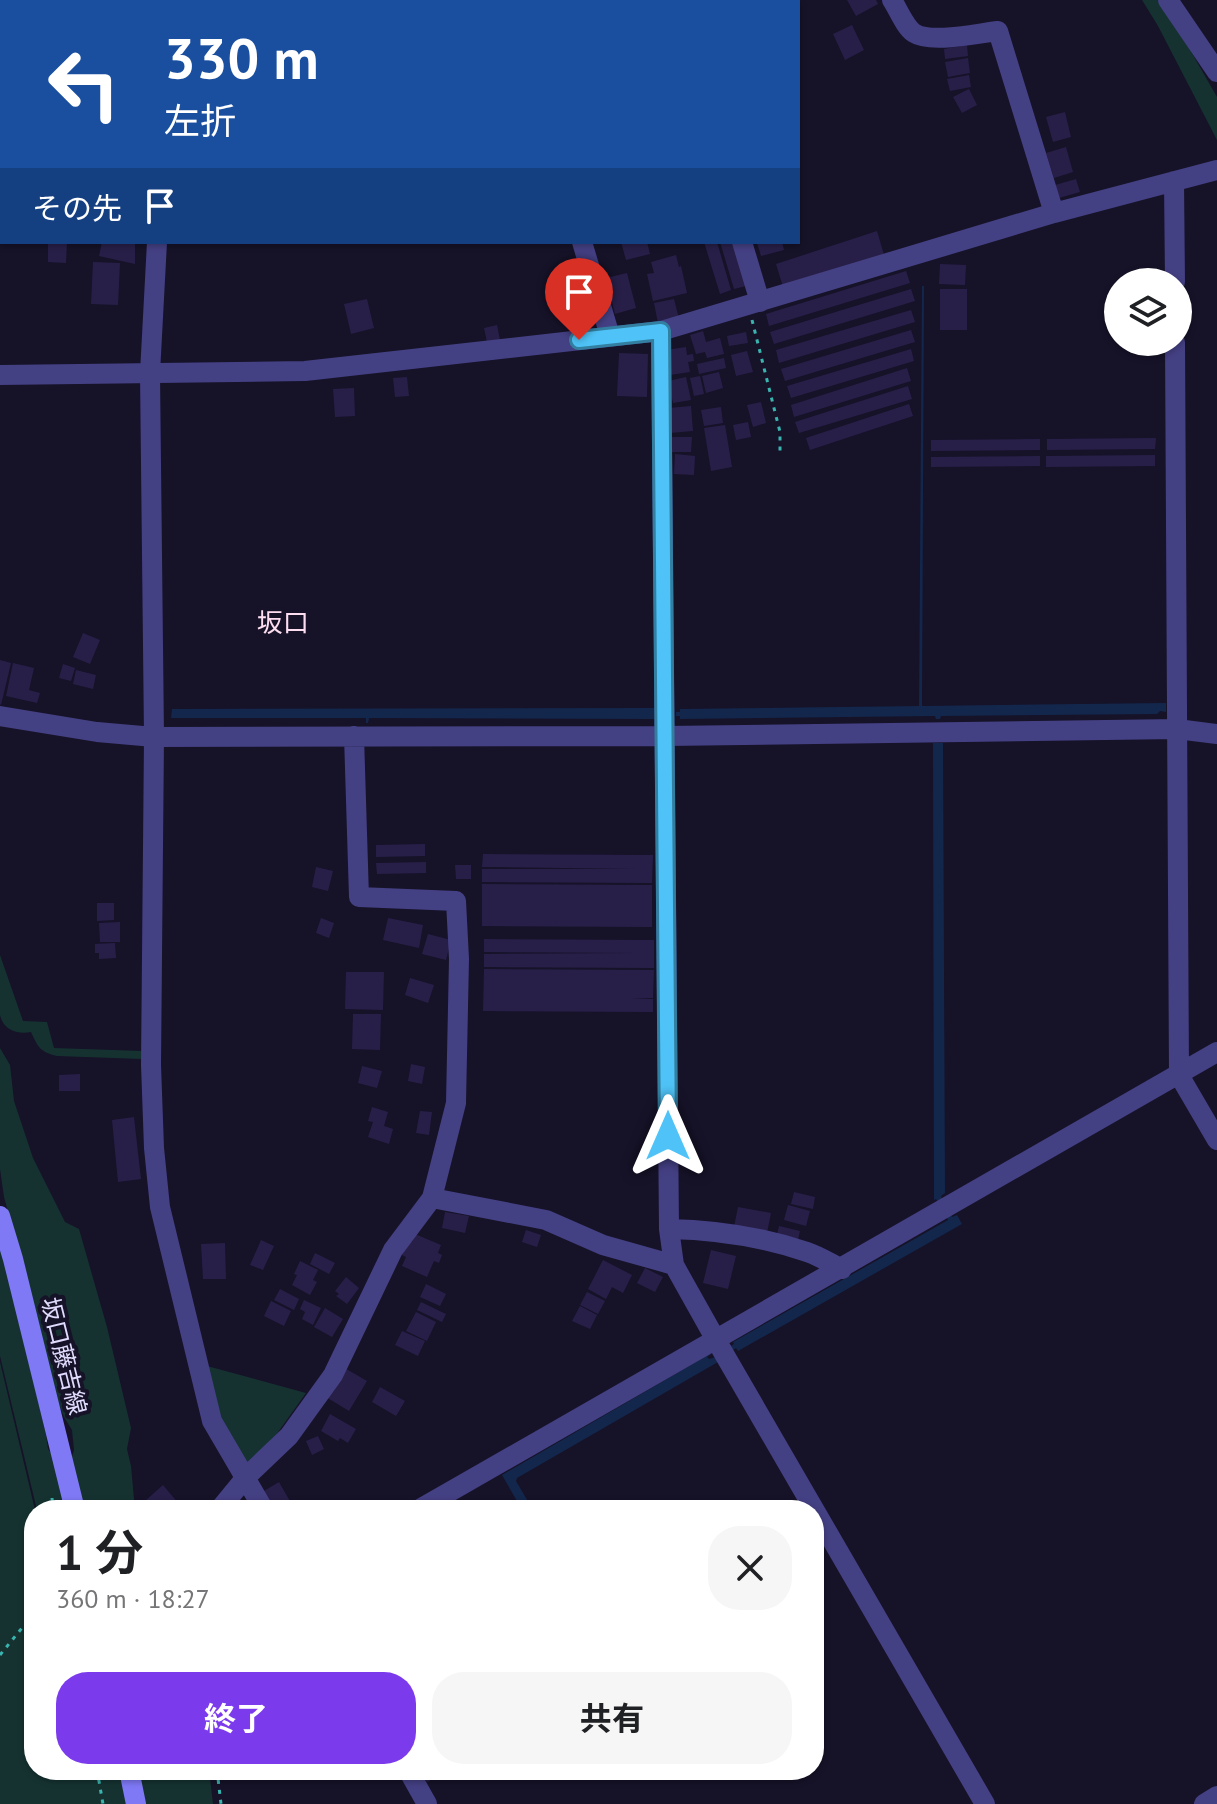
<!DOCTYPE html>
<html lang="ja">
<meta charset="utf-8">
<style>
body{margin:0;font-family:"PT Sans","Noto Sans JP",sans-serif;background:#f6f6f6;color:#202124;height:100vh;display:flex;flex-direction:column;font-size:30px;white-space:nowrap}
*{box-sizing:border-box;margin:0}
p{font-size:26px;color:#757577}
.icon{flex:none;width:44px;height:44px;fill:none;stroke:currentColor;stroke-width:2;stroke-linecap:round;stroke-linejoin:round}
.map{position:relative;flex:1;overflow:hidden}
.panel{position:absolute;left:24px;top:1500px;width:800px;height:280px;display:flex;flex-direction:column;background:#fff;border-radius:32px;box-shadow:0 2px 6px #0004}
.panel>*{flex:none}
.hud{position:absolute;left:0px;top:0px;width:800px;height:244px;box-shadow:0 2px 6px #0004;background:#1a4fa0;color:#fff;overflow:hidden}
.fabs{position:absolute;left:1104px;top:268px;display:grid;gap:16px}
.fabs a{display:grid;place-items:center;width:88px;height:88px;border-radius:50%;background:#fff;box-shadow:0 2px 6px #0004;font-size:40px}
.pin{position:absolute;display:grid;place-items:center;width:68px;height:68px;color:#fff;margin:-82px -34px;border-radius:50% 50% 50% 0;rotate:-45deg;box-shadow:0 0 8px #0007}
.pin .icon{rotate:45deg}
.me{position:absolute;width:88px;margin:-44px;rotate:0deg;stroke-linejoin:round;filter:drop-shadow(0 0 6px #0008)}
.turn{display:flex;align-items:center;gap:28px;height:168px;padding:0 32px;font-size:36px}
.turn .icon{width:104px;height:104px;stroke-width:2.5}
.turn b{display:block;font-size:56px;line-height:68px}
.then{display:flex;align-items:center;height:76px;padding:0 32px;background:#0003;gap:16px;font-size:30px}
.round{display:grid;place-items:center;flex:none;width:84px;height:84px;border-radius:32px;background:#f6f6f6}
.head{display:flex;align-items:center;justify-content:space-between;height:136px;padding:0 32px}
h1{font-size:48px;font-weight:700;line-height:60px}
.cta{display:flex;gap:16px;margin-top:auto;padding:16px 32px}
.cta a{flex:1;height:92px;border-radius:32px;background:#7c3aed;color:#fff;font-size:32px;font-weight:700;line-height:92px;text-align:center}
.cta a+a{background:#f6f6f6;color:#202124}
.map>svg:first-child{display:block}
.green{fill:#153231}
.water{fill:#13274c}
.building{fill:#281f48}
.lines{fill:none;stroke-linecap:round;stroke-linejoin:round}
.path{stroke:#39b4af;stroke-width:3;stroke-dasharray:4 6;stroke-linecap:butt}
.minor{stroke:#444084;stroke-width:20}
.secondary{stroke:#7f79f6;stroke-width:20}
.route-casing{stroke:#337fa1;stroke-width:20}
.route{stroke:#4fc3f7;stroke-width:14}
.labels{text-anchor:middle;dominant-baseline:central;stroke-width:8;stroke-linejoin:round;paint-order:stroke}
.street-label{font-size:24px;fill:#e0dcfd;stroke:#161228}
.neighbourhood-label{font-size:26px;fill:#fddef1;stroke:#161228}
</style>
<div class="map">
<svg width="1217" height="1804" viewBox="0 0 1217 1804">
<rect width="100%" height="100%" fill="#161228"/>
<path class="green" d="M1142 0H1159L1173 20 1217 97V140L1158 26Z
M0 955 23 1021 47 1022 54 1048 142 1051V1059L57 1056C40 1052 38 1047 31 1032 18 1035 3 1030 0 1015 0 1002 0 970 0 955Z
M0 1048 10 1065 14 1101 33 1158 65 1222 79 1229 107 1327 131 1428 127 1449 131 1466 135 1510H82L71 1460 74 1450 72 1430 64 1417 56 1399 39 1324 4 1197 0 1169Z
M0 1236 46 1435 48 1449 56 1459 68 1510H37L0 1356Z
M0 1362 35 1510 34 1770H122L128 1804H0Z
M207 1366 306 1393 276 1435 246 1464 218 1414Z
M136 1770H209L213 1804H141Z"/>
<path class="water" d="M922 286H924L922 706 1166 703V712L1160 711 1157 714 941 716 940 719H936L935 716 680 719V716H676V712H680V709L919 706Z
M654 708V719L369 718 368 723H366V718H171L172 709Z
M933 743H943L945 1193 941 1196 943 1201 938 1202 936 1199 934 1200Z
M951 1214 952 1217 957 1215 962 1224 738 1351 736 1348 733 1350 731 1346 734 1344 733 1342 948 1220 946 1216Z
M709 1352 711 1354 707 1357 709 1359 716 1357 718 1362 517 1478 516 1481 533 1510H522L502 1475 703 1358Z"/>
<path class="building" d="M847 0H876L878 4 856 16Z
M852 25 864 50 845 60 833 34Z
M967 45 968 56 945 59 944 49Z
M968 58 970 73 948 77 945 62Z
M969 75 971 87 950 91 947 79Z
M969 89 977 105 962 113 953 97Z
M1065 112 1071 137 1053 142 1046 117Z
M1066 147 1073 172 1054 178 1046 153Z
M1076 179 1080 192 1059 198 1055 185Z
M877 231 885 258 784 290 776 264Z
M48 242H67L66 263 48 262Z
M102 242H135V264L99 256Z
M621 242H647L650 254 626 260Z
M704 242H717L731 290 720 294Z
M720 242H733L746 286 734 289Z
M761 242H782L784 250 761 256 757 243Z
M676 255 679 267 681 266 687 293 653 301 647 274 654 273 651 262Z
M93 262 120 263 118 305 91 304Z
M940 264 966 265 965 285 939 284Z
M906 271 910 283 769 326 766 314Z
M627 273 636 308 615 314 606 278Z
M911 289 915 301 774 344 770 332Z
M940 289H967V330H940Z
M367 299 374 328 351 334 344 304Z
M674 299 679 319 658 323 654 303Z
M911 310 915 322 779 363 776 350Z
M497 325 500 340 487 342 484 328Z
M911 330 915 342 785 381 781 369Z
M703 331 706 342 720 338 724 354 707 358 705 352 696 354 690 335Z
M746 332 748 343 729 346 727 336Z
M686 347 687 355 693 354 694 361 688 362 690 372 670 375 666 350Z
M911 349 914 361 791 398 787 386Z
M747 351 753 372 736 376 731 355Z
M619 353 648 354 647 397 617 396Z
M724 358 726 368 699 374 697 364Z
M907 368 911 381 794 417 791 405Z
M719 372 723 388 706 393 702 376Z
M700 376 704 394 694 396 690 378Z
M407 377 409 396 395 397 393 378Z
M686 377 691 400 673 403 668 381Z
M908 386 912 399 799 433 795 422Z
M354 388 355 416 335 417 333 389Z
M761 402 766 423 753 427 747 405Z
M909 404 913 416 810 450 806 438Z
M691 406 693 431 670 433 668 408Z
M721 407 723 423 704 426 701 410Z
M748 422 751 437 736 440 733 425Z
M725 425 732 467 711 471 704 428Z
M672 437H692L691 452H672Z
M1156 438 1155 449 1047 450V439Z
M1040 439V450L931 451V440Z
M675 454 695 456 694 475 674 474Z
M1155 455V466L1046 467V456Z
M1040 456V466L931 467V457Z
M83 633 100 640 90 664 73 657Z
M0 660 11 663 1 705 0 704Z
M13 663 34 668 29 690 40 693 37 703 6 696Z
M63 664 75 668 71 681 59 678Z
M76 670 96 675 93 689 73 684Z
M425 844V856L376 857V845Z
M483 854 653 855 652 883 482 882V869H636L482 867Z
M426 862V873L377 874 376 863Z
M455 865H471V879H456Z
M316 867 333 871 328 891 312 887Z
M482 884 652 885V927L482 926Z
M97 903H114V920L97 921Z
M321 918 334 923 329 938 316 933Z
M388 918 423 925 419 948 383 940Z
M120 922V942H100L99 923Z
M428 934 451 940 446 960 422 954Z
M484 939 654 940V968L484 967V954L638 953 484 952Z
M115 943 116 958 99 959V953H95V944Z
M484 969 654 970 653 998 631 999H653V1012L483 1011Z
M346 972H384L383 1010 345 1009Z
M410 978 434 985 428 1003 405 995Z
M353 1014H381L380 1050 352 1049Z
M411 1064 425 1067 422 1084 408 1081Z
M362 1066 382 1071 377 1088 358 1083Z
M80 1074V1091H59V1075Z
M372 1107 388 1112 384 1126 393 1129 389 1144 368 1137 373 1122 368 1121Z
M420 1111 432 1112 429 1135 416 1133Z
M134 1117 141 1179 118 1182 112 1120Z
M794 1192 815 1197 813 1209 791 1204Z
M788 1205 810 1211 806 1226 784 1220Z
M738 1207 771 1213 767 1233 734 1227Z
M445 1212 469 1216 465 1233 442 1228Z
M779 1226 800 1231 797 1245 776 1239Z
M526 1230 541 1235 537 1247 522 1242Z
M415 1234 441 1245 438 1253 442 1255 439 1263 434 1261 427 1277 402 1266 406 1257 402 1255 408 1240 412 1242Z
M261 1240 274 1246 263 1270 250 1265Z
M225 1243 226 1279H203L201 1244Z
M711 1250 736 1256 728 1289 703 1283Z
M315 1253 335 1263 329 1274 310 1264Z
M603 1260 632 1275 623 1293 612 1287 606 1299 588 1289Z
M300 1261 318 1270 313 1280 317 1282 310 1295 292 1285 297 1275 294 1274Z
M645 1268 663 1277 655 1292 637 1283Z
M346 1277 359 1288 347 1304 336 1296 339 1294 335 1291Z
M426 1284 446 1294 440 1306 420 1297Z
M280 1289 299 1299 294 1310 274 1300Z
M587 1292 605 1301 598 1314 580 1305Z
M304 1300 321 1308 313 1325 302 1319 305 1312 300 1309Z
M271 1301 291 1311 284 1326 264 1316Z
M421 1302 446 1314 442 1322 417 1310Z
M580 1306 597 1315 590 1329 572 1321Z
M325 1308 343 1319 332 1337 314 1327Z
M416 1312 436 1322 427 1341 406 1331Z
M402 1331 425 1341 418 1356 395 1345Z
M343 1367 367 1381 349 1411 326 1397Z
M380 1387 405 1401 396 1416 372 1402Z
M330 1414 356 1429 348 1443 340 1438 338 1441 321 1431Z
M318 1436 324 1449 312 1455 306 1441Z
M279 1482 295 1510H269L259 1494Z
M163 1485 179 1504 175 1508 177 1510H152L145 1501Z
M420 1770H449L427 1782Z"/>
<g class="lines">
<path class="path" d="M752 320 780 432V453
M52 1498 53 1510
M0 1655 34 1613
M97 1770 103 1804
M217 1770 221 1804"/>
<path class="minor" d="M105 0 106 2
M483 0 484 2
M892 0C898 9 905 27 914 33 931 44 978 33 998 31L1054 213
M1168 0 1217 72
M624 2 627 0
M1174 181 1175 282
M157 242 150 373 154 737 151 1065 154 1148 160 1207 212 1421 264 1510
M582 242 610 336
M742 242 760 302
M661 331 669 1229 674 1265 716 1340 985 1804
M1175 342 1179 1075 1217 1140
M0 375 305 371 661 331 1054 213 1217 170
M0 716 97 732 154 737 666 736 1177 729 1217 734
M432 1198 546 1220 603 1245 674 1265
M669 1229C715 1230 763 1237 807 1252 819 1256 830 1263 842 1269
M219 1510 246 1477 289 1436 333 1375 393 1250 432 1198 456 1103 459 959 456 901 359 897 354 736
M418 1510 1217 1052
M408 1770 427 1804
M1204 1804 1217 1796"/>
<path class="secondary" d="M0 1216 13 1259 75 1510
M129 1770 136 1804"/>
</g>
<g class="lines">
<defs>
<path id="route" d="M579 340 661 331 668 1136"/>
</defs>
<use href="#route" class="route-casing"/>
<use href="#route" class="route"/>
</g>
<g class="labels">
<g class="street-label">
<text transform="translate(64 1356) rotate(76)">坂口藤吉線</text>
</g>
<g class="neighbourhood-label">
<text x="283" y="622">坂口</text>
</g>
</g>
</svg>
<div class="fabs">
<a><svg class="icon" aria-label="layers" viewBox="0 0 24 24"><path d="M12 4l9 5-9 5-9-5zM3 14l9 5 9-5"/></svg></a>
</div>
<div class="pin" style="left:579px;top:340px;background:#d93025"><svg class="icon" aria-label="arrive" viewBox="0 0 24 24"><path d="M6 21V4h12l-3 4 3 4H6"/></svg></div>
<svg class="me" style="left:668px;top:1136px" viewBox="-20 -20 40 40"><path d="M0-17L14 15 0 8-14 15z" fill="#4fc3f7" stroke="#fff" stroke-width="4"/></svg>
<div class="hud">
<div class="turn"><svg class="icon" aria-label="left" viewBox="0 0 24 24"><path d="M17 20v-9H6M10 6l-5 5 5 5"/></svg><div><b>330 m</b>左折</div></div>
<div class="then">その先<svg class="icon" aria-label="arrive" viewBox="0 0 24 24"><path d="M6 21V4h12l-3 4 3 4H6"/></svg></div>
</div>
<section class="panel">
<div class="head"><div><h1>1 分</h1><p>360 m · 18:27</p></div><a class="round"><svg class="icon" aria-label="close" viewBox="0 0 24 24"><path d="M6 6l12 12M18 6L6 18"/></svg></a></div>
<div class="cta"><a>終了</a><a>共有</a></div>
</section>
</div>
